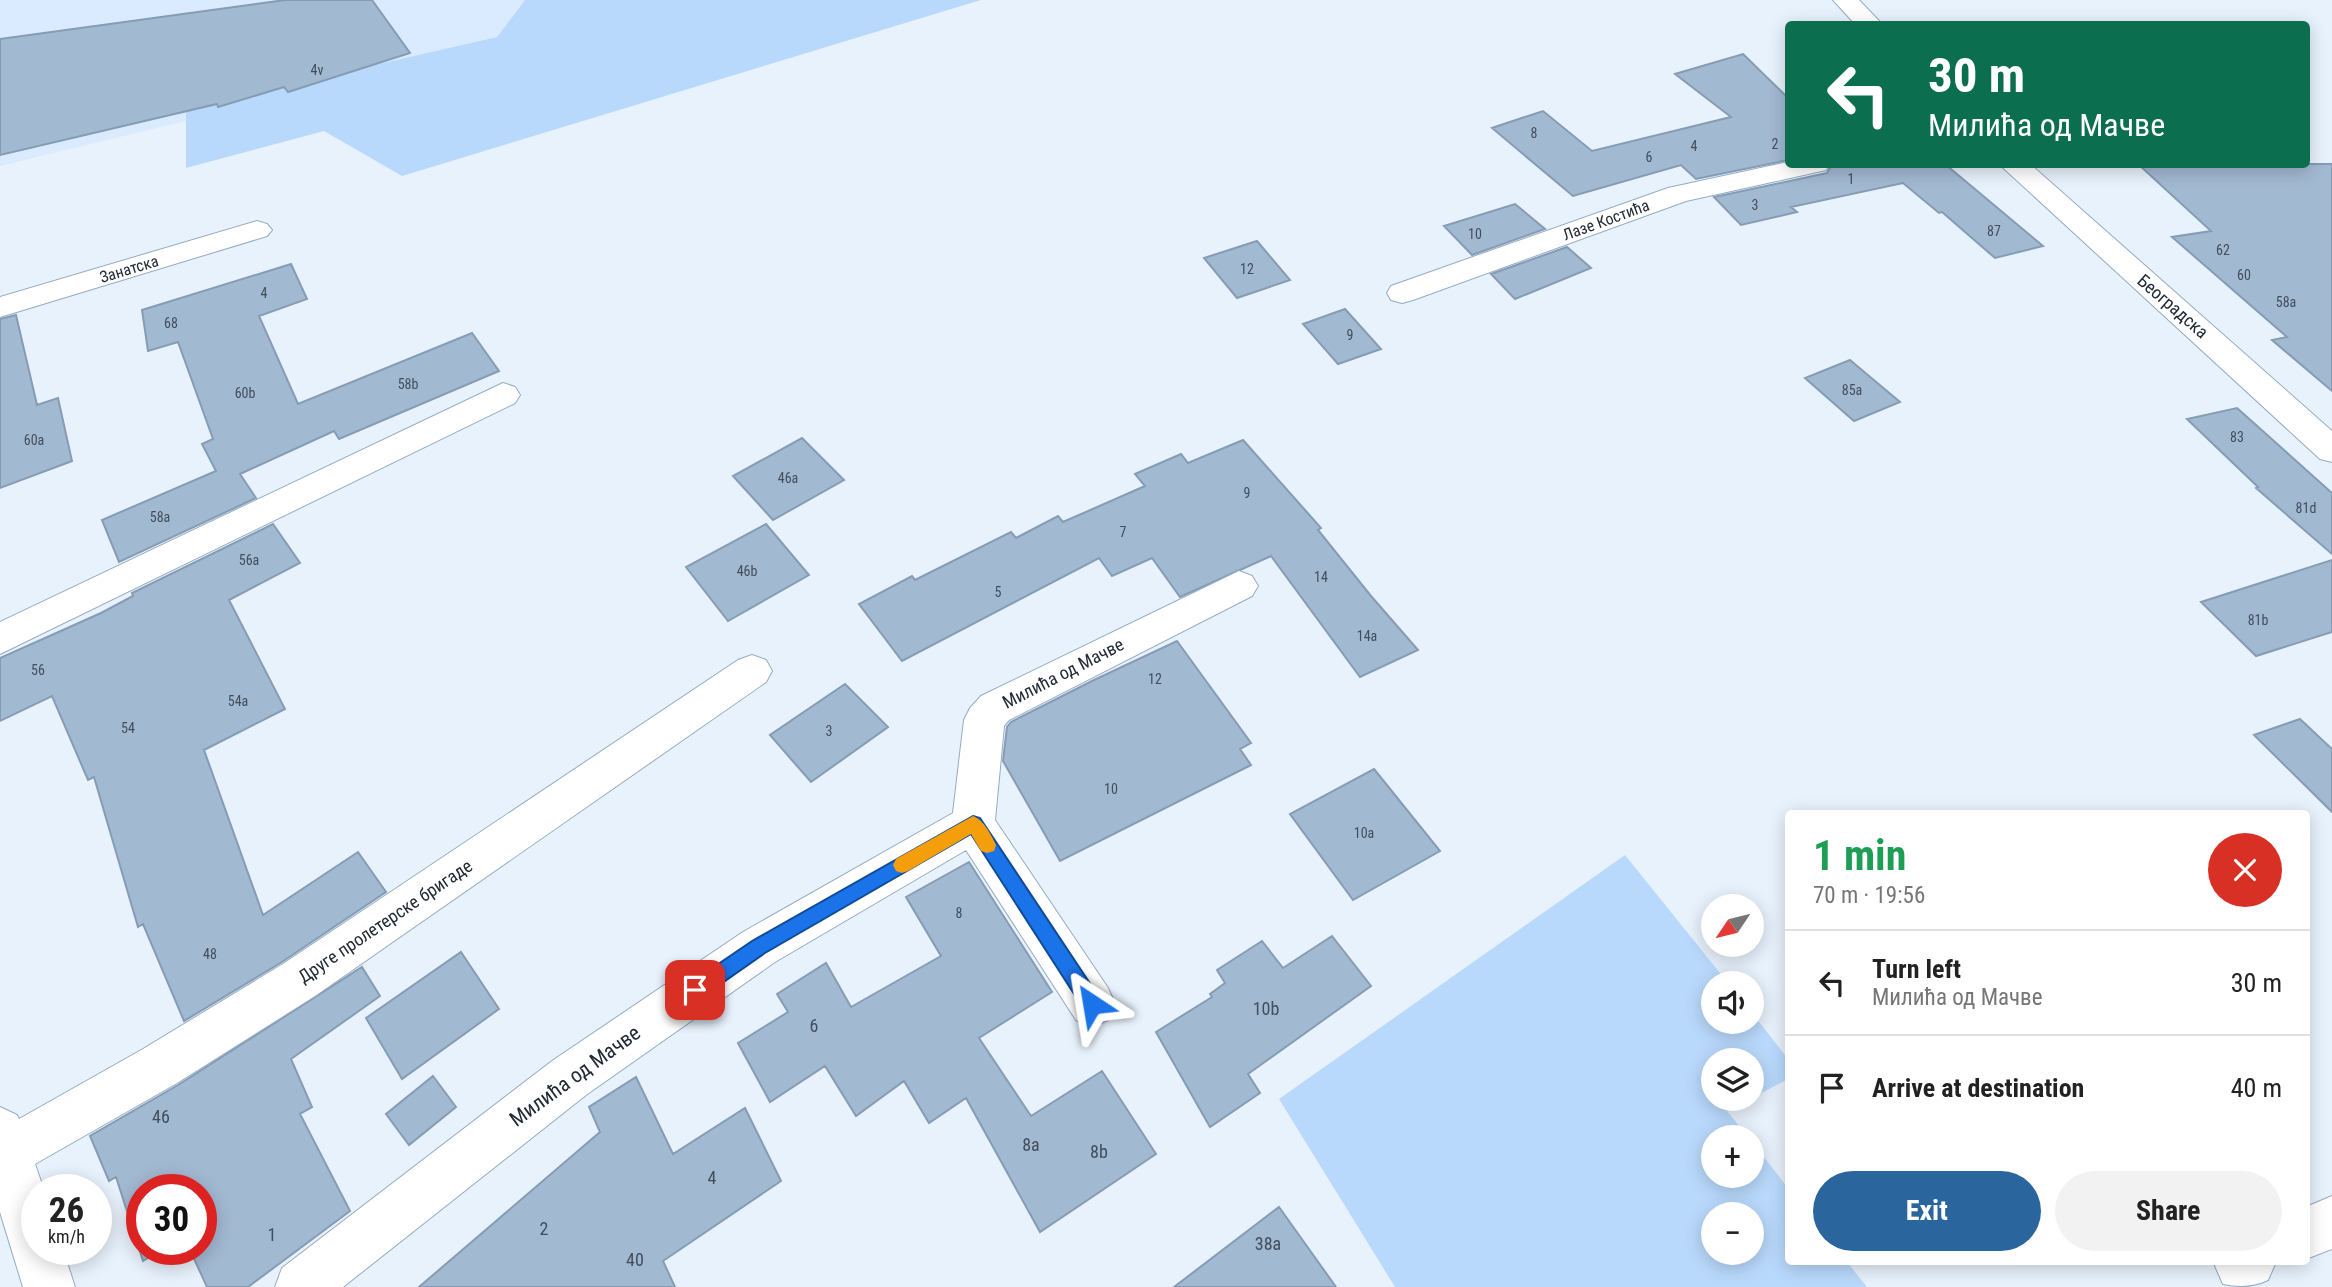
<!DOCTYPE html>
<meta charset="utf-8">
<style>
body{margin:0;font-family:"Roboto Condensed",sans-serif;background:#f2f2f2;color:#222;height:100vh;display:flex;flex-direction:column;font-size:26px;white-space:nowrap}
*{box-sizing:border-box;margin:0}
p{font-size:23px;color:#767676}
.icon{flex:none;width:38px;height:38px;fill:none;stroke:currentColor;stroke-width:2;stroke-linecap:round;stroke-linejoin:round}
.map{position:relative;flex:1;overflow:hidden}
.drawer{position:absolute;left:1785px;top:810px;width:525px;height:455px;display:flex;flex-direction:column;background:#fff;border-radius:7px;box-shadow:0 4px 18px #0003}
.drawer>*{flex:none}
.hud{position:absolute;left:1785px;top:21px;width:525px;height:147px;border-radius:7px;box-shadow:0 4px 18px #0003;background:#0b6e4f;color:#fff;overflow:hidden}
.needle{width:46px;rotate:235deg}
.fabs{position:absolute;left:1701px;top:894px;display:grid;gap:14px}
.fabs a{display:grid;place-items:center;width:63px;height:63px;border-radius:50%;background:#fff;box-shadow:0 4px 18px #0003;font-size:35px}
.speed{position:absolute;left:21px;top:1174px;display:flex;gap:14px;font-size:35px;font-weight:700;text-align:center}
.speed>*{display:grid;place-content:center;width:91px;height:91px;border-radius:50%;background:#fff;box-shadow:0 4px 18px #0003;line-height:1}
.speed small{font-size:18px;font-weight:400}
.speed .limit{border:10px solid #d22;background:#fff;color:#111}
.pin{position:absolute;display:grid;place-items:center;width:60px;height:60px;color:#fff;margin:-30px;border-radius:14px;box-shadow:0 4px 10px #0006}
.me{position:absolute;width:77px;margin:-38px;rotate:327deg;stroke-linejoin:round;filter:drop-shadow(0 0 5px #0008)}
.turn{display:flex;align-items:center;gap:24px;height:147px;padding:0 28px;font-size:32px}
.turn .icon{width:91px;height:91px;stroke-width:2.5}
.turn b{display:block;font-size:49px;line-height:60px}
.round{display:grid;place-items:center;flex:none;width:74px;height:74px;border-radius:37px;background:#f2f2f2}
.headline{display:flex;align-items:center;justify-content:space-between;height:119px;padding:0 28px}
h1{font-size:42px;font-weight:700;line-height:52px;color:#1e9e55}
.button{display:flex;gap:14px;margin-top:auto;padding:14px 28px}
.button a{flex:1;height:80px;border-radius:42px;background:#2b659d;color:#fff;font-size:28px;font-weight:700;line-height:80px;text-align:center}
.button a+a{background:#f2f2f2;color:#222}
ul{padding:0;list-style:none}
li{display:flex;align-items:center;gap:21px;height:105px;padding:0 28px;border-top:2px solid #e0e0e0}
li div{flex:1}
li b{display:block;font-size:26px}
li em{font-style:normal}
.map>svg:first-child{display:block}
.built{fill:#daebff}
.green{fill:#b9d9fc;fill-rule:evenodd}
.building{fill:#a2b9d2;stroke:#859cb4;stroke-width:2}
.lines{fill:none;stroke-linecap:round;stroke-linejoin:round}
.street-casing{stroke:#94abc3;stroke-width:2}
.street{fill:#fff;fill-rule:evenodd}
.route{fill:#1a73e8;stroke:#114b97;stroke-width:2}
.slow{fill:#f59e0b}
.labels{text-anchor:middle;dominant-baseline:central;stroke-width:5;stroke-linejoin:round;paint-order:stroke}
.number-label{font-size:14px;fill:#424e5c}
.far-street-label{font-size:16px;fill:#222b35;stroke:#fff}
.street-label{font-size:18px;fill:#222b35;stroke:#fff}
.near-number-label{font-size:18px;fill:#424e5c}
.near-street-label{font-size:21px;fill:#222b35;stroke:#fff}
</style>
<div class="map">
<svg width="2332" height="1287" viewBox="0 0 2332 1287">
<rect width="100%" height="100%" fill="#e8f2fc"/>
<path class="built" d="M0 0H525L497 37 187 108 186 121 0 166Z"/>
<path class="green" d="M525 0H981L402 176 324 131 186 168V108L497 37Z
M1625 855 1728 983 1713 984V1022H1752V1013L1788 1059V1079L1752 1098V1060H1713V1099H1749L1727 1111 1748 1137 1713 1138V1176H1752V1142L1788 1188V1262H1847L1867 1287H1395L1279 1099ZM1713 1214H1752V1253H1713Z"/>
<path class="building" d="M285 0H372L410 53 288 92 284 87 218 107 217 104 0 155V39Z
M1743 54 1788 98V160L1696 179 1681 165 1573 196 1492 128 1543 111 1592 151 1731 117 1675 74Z
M1832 164H1945L2043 246 1995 258 1942 212 1939 213 1903 183 1791 207 1797 212 1741 225 1714 197 1827 173Z
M2138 164H2332V391L2272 340 2287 337 2172 237 2211 231Z
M1515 204 1545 229 1472 255 1444 226Z
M1257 241 1290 280 1237 298 1204 258Z
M1567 247 1591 268 1515 299 1491 274Z
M291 264 307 299 259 316 298 404 472 333 499 371 339 439 334 431 240 474 256 498 119 562 102 520 216 471 202 444 213 439 178 342 148 351 142 310Z
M1345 309 1381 349 1338 364 1303 324Z
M16 315 37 405 58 398 72 461 0 488V319Z
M1850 360 1900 402 1854 421 1805 378Z
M2237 408 2332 493V554L2256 488 2258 487 2187 419Z
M802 438 844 480 773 520 733 476Z
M1243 440 1321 528 1318 530 1371 596 1418 650 1360 677 1271 556 1180 597 1152 558 1112 576 1099 558 902 661 859 604 912 576 915 580 1011 532 1016 538 1058 516 1063 522 1145 486 1135 474 1181 454 1188 463Z
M273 524 300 563 229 600 285 709 204 750 263 915 358 852 386 892 282 962 184 1021 143 924 138 927 94 777 88 780 52 696 0 721V658L101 613 133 596 132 593Z
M766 524 809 575 728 621 686 567Z
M2332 560V632L2256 656 2201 602Z
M1177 641 1251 743 1240 749 1251 765 1060 861 1003 761 1007 727 1011 722 1094 680Z
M845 684 888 727 811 782 770 735Z
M2300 719 2332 749V812L2254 735Z
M1374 769 1440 851 1353 900 1290 814Z
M969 862 1052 992 979 1038 1031 1116 1102 1071 1156 1154 1040 1232 966 1098 929 1123 904 1081 856 1116 825 1066 770 1102 738 1043 788 1012 777 994 826 963 851 1007 941 956 906 897Z
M1332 936 1371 986 1248 1074 1260 1093 1210 1127 1156 1032 1212 997 1210 994 1225 983 1217 970 1262 941 1283 968Z
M461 952 499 1009 402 1079 366 1018Z
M362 967 380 996 291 1059 312 1107 300 1114 350 1211 248 1287H207L190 1250H201V1190H142V1250H161L143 1261 116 1177 109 1181 90 1136 178 1085Z
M433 1076 456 1107 409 1145 386 1114Z
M636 1077 673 1154 745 1108 781 1181 663 1261 675 1287H419L600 1132 589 1107Z
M1279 1207 1336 1287H1174Z"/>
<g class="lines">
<defs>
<path id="street" d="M1833 0H1859L1882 24H1855Z
M1788 162V164H1830L1826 170 1686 201 1413 300 1402 303 1391 300 1387 293 1391 286 1668 188Z
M1999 164H2030L2332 431V462L2320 459Z
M257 221 267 224 272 230 267 236 0 317V297Z
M503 383 515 387 520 395 515 403 0 654V622Z
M1239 571 1252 576 1258 586 1252 596 1009 720 1004 726 995 820 1108 988 1115 1004 1108 1020 1092 1027 1076 1020 966 850 775 962 586 1095 343 1287H275L282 1268 552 1061 743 932 953 813 964 720 970 708 981 696Z
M752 655 766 660 772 671 766 682 315 996 177 1083 35 1164 44 1190H37V1250H63L75 1287H23L0 1212V1107L17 1115 19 1119 143 1049 283 964 738 660Z
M2332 1196V1249L2306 1259V1207Z
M2217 1262H2276L2268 1280C2254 1287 2238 1287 2223 1284L2215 1266Z"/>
</defs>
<use href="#street" class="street-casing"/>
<use href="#street" class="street"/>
</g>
<path class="route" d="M973 816 980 818 1099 997 1102 1004 1099 1011 1092 1013 1085 1011 971 834 765 953 702 997 695 1000 689 997 686 990 689 984 752 941Z"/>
<path class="slow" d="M973 816C984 820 991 835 996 845L994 851 987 853 981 851 971 834 908 871 902 873 896 871 893 865 896 859Z"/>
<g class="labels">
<g class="number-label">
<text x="317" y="70">4v</text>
<text x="1534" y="133">8</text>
<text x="1775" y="144">2</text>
<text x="1694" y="146">4</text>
<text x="1649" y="157">6</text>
<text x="1851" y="179">1</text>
<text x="1755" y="205">3</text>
<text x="1994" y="231">87</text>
<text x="1475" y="234">10</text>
<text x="2223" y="250">62</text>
<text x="1247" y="269">12</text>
<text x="2244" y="275">60</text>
<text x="264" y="293">4</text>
<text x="2286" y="302">58a</text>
<text x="171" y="323">68</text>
<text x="1350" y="335">9</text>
<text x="408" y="384">58b</text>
<text x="1852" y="390">85a</text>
<text x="245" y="393">60b</text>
<text x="2237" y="437">83</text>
<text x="34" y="440">60a</text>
<text x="788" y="478">46a</text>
<text x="1247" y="493">9</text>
<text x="2306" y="508">81d</text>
<text x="160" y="517">58a</text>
<text x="1123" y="532">7</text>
<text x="249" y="560">56a</text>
<text x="747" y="571">46b</text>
<text x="1321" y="577">14</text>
<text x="998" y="592">5</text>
<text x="2258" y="620">81b</text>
<text x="1367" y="636">14a</text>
<text x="38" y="670">56</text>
<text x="1155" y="679">12</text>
<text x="238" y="701">54a</text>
<text x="128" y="728">54</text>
<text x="829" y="731">3</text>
<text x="1111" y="789">10</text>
<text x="1364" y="833">10a</text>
<text x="959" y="913">8</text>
<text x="210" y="954">48</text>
</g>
<g class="far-street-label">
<text transform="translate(1606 220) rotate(-20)">Лазе Костића</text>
<text transform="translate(129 269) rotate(-17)">Занатска</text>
</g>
<g class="street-label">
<text transform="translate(2173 306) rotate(41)">Београдска</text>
<text transform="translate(1063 673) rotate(-27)">Милића од Мачве</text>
<text transform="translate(385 921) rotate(-34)">Друге пролетерске бригаде</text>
</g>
<g class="near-number-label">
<text x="1266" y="1008">10b</text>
<text x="814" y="1025">6</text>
<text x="161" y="1116">46</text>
<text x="1031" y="1144">8a</text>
<text x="1099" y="1151">8b</text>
<text x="712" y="1177">4</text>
<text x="544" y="1228">2</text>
<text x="272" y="1234">1</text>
<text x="1268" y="1243">38a</text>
<text x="635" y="1259">40</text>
</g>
<g class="near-street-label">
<text transform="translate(575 1076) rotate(-36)">Милића од Мачве</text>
</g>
</g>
</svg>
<div class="fabs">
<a><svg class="needle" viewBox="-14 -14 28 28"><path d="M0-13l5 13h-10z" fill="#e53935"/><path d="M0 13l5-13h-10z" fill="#767676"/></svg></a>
<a><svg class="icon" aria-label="sound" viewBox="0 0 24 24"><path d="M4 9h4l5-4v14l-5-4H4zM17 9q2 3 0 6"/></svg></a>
<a><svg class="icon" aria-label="layers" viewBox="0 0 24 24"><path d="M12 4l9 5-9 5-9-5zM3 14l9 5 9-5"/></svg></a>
<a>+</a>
<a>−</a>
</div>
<div class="speed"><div>26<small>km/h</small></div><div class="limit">30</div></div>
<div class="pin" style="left:695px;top:990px;background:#d93025"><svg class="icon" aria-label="arrive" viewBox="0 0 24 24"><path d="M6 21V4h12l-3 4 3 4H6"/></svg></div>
<svg class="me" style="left:1092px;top:1004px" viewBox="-20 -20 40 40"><path d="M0-17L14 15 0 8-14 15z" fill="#1a73e8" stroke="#fff" stroke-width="4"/></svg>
<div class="hud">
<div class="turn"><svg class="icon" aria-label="left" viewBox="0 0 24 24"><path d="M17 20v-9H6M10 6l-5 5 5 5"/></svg><div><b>30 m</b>Милића од Мачве</div></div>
</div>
<section class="drawer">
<div class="headline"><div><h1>1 min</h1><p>70 m · 19:56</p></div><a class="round" style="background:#d93025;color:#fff"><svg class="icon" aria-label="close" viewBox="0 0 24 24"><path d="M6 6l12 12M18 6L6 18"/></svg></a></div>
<ul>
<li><svg class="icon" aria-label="left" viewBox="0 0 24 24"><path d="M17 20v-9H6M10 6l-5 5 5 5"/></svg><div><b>Turn left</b><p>Милића од Мачве</p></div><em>30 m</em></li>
<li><svg class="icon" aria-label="arrive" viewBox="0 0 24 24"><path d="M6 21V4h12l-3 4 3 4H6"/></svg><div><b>Arrive at destination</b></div><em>40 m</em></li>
</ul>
<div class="button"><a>Exit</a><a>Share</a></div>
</section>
</div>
